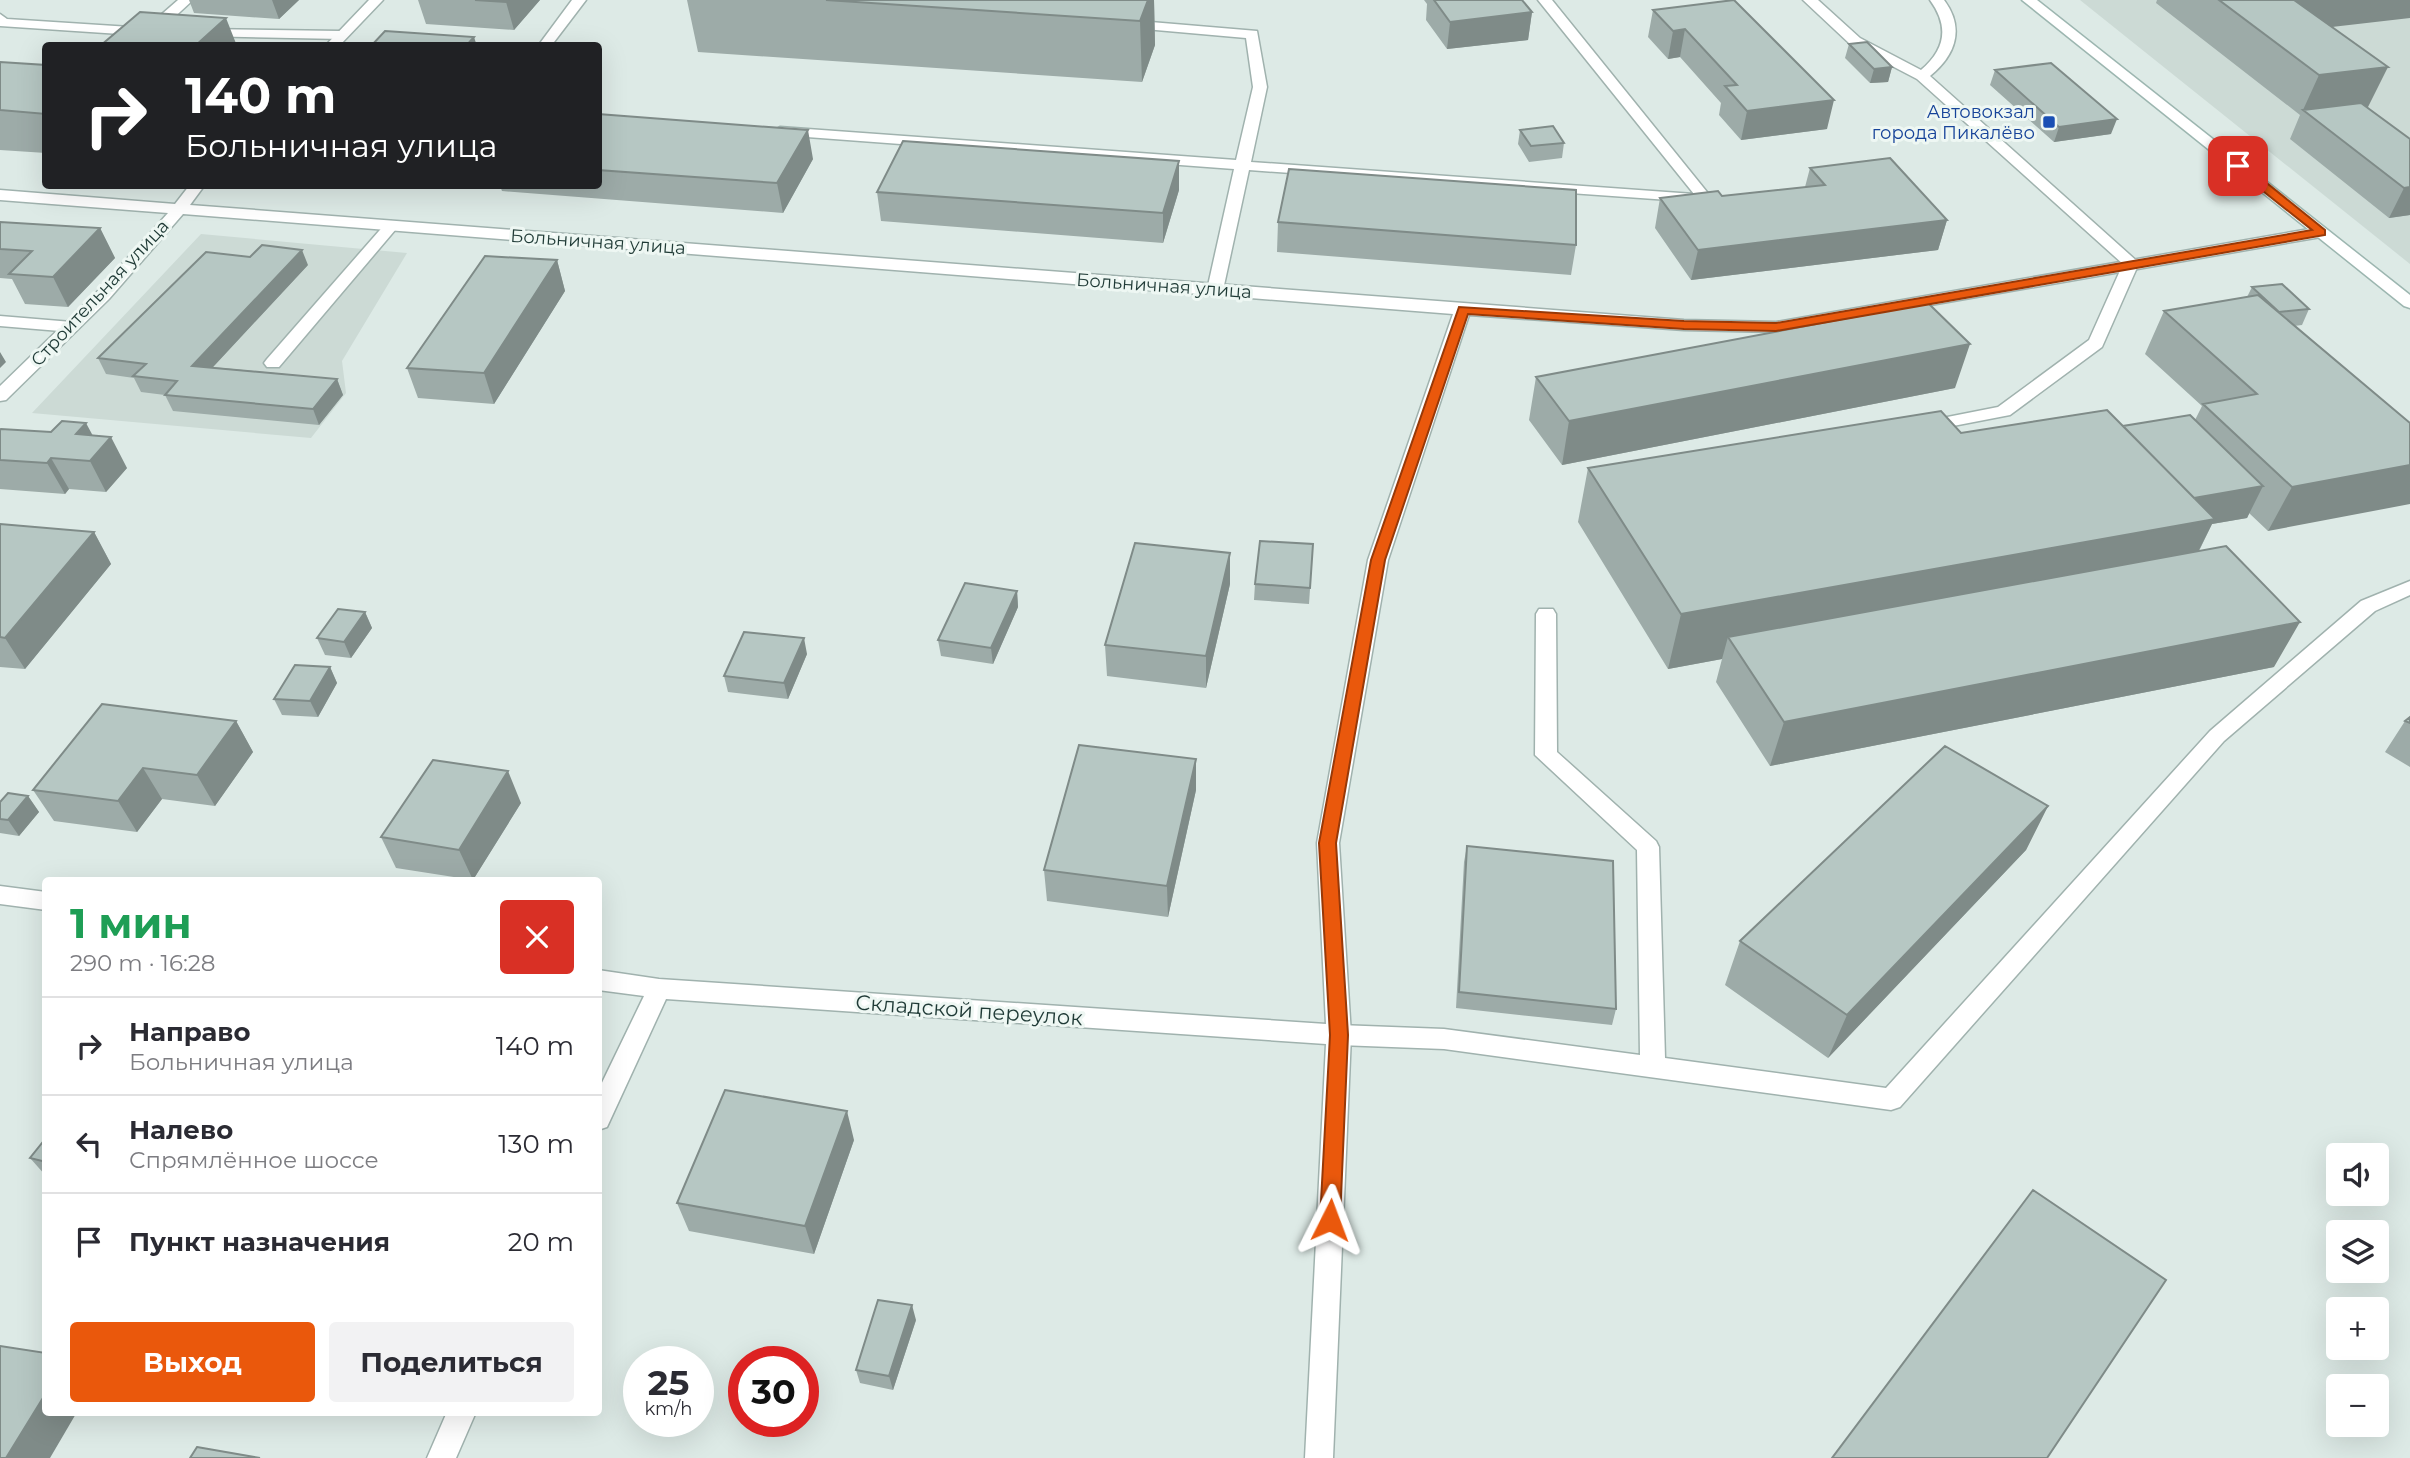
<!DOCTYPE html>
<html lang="ru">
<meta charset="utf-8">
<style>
body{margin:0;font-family:Montserrat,sans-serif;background:#f2f2f3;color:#2b2b33;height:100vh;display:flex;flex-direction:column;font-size:26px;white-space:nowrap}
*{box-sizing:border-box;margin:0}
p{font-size:23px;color:#7c7c81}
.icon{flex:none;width:38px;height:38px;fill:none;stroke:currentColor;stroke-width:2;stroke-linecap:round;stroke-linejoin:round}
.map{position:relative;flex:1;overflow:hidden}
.drawer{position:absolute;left:42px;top:877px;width:560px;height:539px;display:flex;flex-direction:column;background:#fff;border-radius:7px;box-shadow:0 7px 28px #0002}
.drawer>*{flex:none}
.banner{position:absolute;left:42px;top:42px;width:560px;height:147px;border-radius:7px;box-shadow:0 7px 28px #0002;background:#202124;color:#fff;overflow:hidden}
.controls{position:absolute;left:2326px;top:1143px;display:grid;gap:14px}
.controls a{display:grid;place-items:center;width:63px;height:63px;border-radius:7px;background:#fff;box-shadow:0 7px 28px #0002;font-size:35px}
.speed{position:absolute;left:623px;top:1346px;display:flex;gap:14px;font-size:35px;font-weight:700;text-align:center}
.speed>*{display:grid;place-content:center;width:91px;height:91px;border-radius:50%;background:#fff;box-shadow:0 7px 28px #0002;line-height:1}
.speed small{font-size:18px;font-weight:400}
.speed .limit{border:10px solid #d22;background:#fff;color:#111}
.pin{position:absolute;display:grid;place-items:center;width:60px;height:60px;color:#fff;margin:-30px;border-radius:14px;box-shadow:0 4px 10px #0006}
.me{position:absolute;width:77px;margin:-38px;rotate:3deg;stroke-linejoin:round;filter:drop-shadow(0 0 5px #0008)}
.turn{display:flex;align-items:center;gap:24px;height:147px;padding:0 28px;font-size:32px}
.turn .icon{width:91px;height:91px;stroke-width:2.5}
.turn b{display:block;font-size:49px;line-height:60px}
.round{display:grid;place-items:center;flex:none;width:74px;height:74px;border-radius:7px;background:#f2f2f3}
.headline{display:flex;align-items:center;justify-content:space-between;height:119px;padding:0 28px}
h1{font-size:42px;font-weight:700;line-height:52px;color:#1e9e55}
.button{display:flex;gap:14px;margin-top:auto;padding:14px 28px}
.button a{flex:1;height:80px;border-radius:7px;background:#ea580c;color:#fff;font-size:28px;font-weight:700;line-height:80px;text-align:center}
.button a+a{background:#f2f2f3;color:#2b2b33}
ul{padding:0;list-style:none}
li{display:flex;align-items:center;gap:21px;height:98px;padding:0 28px;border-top:2px solid #e1e1e2}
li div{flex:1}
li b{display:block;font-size:26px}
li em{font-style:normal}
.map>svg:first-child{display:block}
.built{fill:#ccdad5}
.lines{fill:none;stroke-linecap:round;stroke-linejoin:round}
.lane-casing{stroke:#a0b2ae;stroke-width:3}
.street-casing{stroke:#a0b2ae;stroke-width:3}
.secondary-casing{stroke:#9cb6b0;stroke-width:3}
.lane{fill:#fff;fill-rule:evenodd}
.street{fill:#fff;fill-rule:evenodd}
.secondary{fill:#fff;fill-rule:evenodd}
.wall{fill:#9daba8}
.shaded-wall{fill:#7f8b88}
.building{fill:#b6c7c3;stroke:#7f8b88;stroke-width:2}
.route{fill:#ea580c;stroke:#983908;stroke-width:2}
.transit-dot{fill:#1a4fb4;stroke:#eef7f3;stroke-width:2.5}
.labels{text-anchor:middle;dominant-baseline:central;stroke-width:6;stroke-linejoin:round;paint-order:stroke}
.far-transit-label{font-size:18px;fill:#164399;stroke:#eef7f3;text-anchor:end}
.far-street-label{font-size:18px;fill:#1f3a36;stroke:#eef7f3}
.street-label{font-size:21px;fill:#1f3a36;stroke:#eef7f3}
</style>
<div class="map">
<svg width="2410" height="1458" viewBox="0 0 2410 1458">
<rect width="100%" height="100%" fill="#ddeae6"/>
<path class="built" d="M2080 0H2410V264Z
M201 234 407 253 342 361 346 393 311 438 32 413Z"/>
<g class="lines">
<defs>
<path id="lane" d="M178 0H193L155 35 150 36 0 26V14L7 19 146 28Z
M572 0H586L551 46H538Z
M1538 0H1552L1711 197 1714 200 1711 203 1249 170 1223 290 1215 295 1207 290 1234 169 780 135 773 131 780 127 1236 160 1253 87 1246 38 1122 27 1120 24 1127 20 1257 31 1267 87 1251 162 1694 194Z
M1803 0H1818L1860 38 1921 70C1946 49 1949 26 1930 0H1944C1965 28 1956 55 1930 76L2139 263 2102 347 2010 415 1922 432 1913 427 1922 422 1998 407 2089 340 2123 264 1917 79 1850 44Z
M203 29 341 31 348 35 341 39 198 36V30Z
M391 221 399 226 396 229 279 367H267L264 363 267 359 386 223Z
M0 316 72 322 80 327 72 332 0 326Z
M2410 581V595L2375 611 2224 741 1900 1107 1891 1110 1444 1049 1339 1045 1330 1042 1327 1035 1330 1028 1339 1025 1444 1029 1640 1055 1637 850 1535 755 1536 614 1539 609H1553L1556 614 1557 752 1656 841 1659 847 1665 1058 1886 1088 2210 731 2361 601Z"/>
<path id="street" d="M369 0H383L339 46H325Z
M189 186H204L190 205 1684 320 1776 322 2321 227 2329 232 2321 237 1776 332 1684 330 1469 315 1388 560 1339 843 1351 1035 1333 1458H1305L1326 1044 666 999 607 1127 598 1130V1091L644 996 598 990V970L659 979 1326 1024 1317 843 1368 560 1453 314 183 214 109 299 6 400 0 401V386L97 292 168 213 0 200V190L175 204Z
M0 886 46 892V910L0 904Z
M447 1412H476L456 1458H427Z"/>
<path id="secondary" d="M2022 0H2037L2410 295V308L2404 306Z"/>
</defs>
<use href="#lane" class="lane-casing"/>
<use href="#street" class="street-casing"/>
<use href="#secondary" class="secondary-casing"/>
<use href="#lane" class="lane"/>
<use href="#street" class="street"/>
<use href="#secondary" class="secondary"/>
</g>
<path class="wall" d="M189 0H299L279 19 194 13Z
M418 0H540L514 30 426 24Z
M687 0H1154L1155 45 1142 82 698 52Z
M1424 0H1522L1532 12 1528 40 1447 49 1426 20 1427 4Z
M1734 0 1827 129 1741 140 1719 115 1721 103 1680 57 1668 59 1648 37 1653 10Z
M2157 0H2410L2332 27 2368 107H2367L2410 139V215L2389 218 2290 139 2300 115 2156 3Z
M1849 44 1892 67 1888 82 1870 83 1845 58Z
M0 62 46 65V153L0 150Z
M1995 70 2111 134 2054 142 1990 85Z
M598 114 813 159 783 213 502 191 500 186H598Z
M1520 130 1564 143 1562 158 1529 162 1518 144Z
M1179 161V190L1163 243 881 221 877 192Z
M1810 168 1947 220 1938 250 1691 280 1655 228 1660 198 1722 196 1805 187Z
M0 222 100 228 115 258 68 307 25 304 12 279 0 278Z
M1278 222 1576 245 1571 275 1277 252Z
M557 260 565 291 494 404 418 398 407 368Z
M308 265 213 367 337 379 343 395 319 425 173 411 165 395 141 392 134 378 106 374 98 358Z
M2252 287 2309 309 2302 325 2294 326 2410 423 2268 531 2249 513 2247 518 2212 524 2199 551 2274 667 1770 766 1716 682 1722 659 1668 669 1578 522 1588 468 1961 433 2123 426 2195 420 2202 406 2145 354 2164 311 2247 297Z
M1536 377 1955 388 1562 465 1529 420Z
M0 430 127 468 106 492 69 489 65 494 0 489Z
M0 524 94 532 111 564 25 669 0 667Z
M1313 544 1309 604 1254 600 1255 584Z
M1230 584 1206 688 1107 676 1105 645Z
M1017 591 1018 607 993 664 941 656 938 640Z
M365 612 372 628 351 658 325 655 317 638Z
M807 654 788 699 728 692 724 676Z
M330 667 337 683 318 717 282 715 274 699Z
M2410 717V767L2385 752 2405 721Z
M236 721 253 752 215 806 162 799 137 832 54 821 33 790Z
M1196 759V790L1168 917 1047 901 1044 870Z
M28 796 39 812 19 836 0 833V802Z
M521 803 473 880 396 868 381 837Z
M2048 806 2026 850 1828 1058 1725 985 1740 941Z
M1467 846 1616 1009 1612 1025 1456 1008 1464 862Z
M46 1138V1176L30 1158Z
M854 1140 814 1254 689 1231 677 1203Z
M916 1320 893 1390 860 1383 856 1370Z"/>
<path class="shaded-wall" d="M272 0H299L279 19Z
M508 0H540L514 30 506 2Z
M1148 0H1154L1155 45 1142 82 1140 21Z
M2284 0H2410V18L2270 34Z
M1532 12 1528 40 1447 49 1450 22Z
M226 18 237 46H195Z
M1685 29 1680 57 1668 59 1673 31Z
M474 37 477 46H466Z
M1892 67 1888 82 1870 83 1874 69Z
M2388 67 2368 107 2308 114 2303 110 2319 75Z
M1834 100 1827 129 1741 140 1747 111Z
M2117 119 2111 134 2054 142 2059 127Z
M808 130 813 159 783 213 777 183Z
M1179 161V190L1163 243V213Z
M2410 187V215L2389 218 2404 188Z
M1947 220 1938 250 1691 280 1698 250Z
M100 228 115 258 68 307 53 277Z
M302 250 308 265 200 381 192 366Z
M557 260 565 291 494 404 484 373Z
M1970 344 1955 388 1562 465 1569 421Z
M0 352 6 362 0 368Z
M337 379 343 395 319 425 313 409Z
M86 423 100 449 111 437 127 468 106 492 76 434Z
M51 458 69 489 65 494 47 463Z
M2410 465V504L2268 531 2292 487Z
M2263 486 2247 518 2212 524 2187 574 1728 637 1722 659 1668 669 1681 614 2174 502Z
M94 532 111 564 25 669 5 638Z
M1230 553V584L1206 688V656Z
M1017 591 1018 607 993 664 991 648Z
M365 612 372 628 351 658 344 642Z
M2300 622 2274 667 1770 766 1784 722Z
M804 638 807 654 788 699 784 683Z
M330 667 337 683 318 717 310 701Z
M236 721 253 752 215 806 197 775Z
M1196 759V790L1168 917 1167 886Z
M143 768 162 799 137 832 118 801Z
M508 771 521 803 473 880 459 850Z
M28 796 39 812 19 836 8 820Z
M2048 806 2026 850 1828 1058 1847 1015Z
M847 1111 854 1140 814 1254 805 1226Z
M912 1305 916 1320 893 1390 889 1376Z
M46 1393V1412H77L50 1458H6Z"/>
<path class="building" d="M475 0H508L506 2Z
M826 0H1148L1140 21Z
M1434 0H1522L1532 12 1450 22Z
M1734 0 1834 100 1747 111 1725 86 1737 85 1685 29 1673 31 1653 10Z
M2219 0H2294L2388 67 2319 75Z
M140 12 226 18 195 46H100Z
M385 31 474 37 466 46H371Z
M1867 42 1892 67 1874 69 1849 44Z
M0 62 46 65V114L0 110Z
M2051 63 2117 119 2059 127 1995 70Z
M2361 103 2410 139V187L2404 188 2303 110Z
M598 114 808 130 777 183 598 170Z
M1553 126 1564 143 1531 146 1520 130Z
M903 141 1179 161 1163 213 877 192Z
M1890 158 1947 220 1698 250 1660 198 1718 191 1722 196 1825 185 1810 168Z
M1289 169 1576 190V245L1278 222Z
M0 222 100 228 53 277 9 274 32 251 0 249Z
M262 245 302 250 192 366 337 379 313 409 165 395 177 381 133 376 146 364 98 358 206 252 250 257Z
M485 256 557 260 484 373 407 368Z
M2282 284 2309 309 2279 312 2252 287Z
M2258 295 2410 423V465L2292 487 2203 404 2257 394 2164 311Z
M1928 303 1970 344 1569 421 1536 377Z
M2107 410 2215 519 1681 614 1588 468 1941 411 1961 433Z
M2190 415 2263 486 2194 498 2123 426Z
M62 421 86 423 76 434 111 437 90 461 51 458 47 463 0 460V430L1 429 51 432Z
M0 524 94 532 5 638 0 637Z
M1260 541 1313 544 1310 588 1255 584Z
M1135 543 1230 553 1206 656 1105 645Z
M2226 546 2300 622 1784 722 1728 637Z
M965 583 1017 591 991 648 938 640Z
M338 609 365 612 344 642 317 638Z
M744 632 804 638 784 683 724 676Z
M295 665 330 667 310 701 274 699Z
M102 704 236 721 197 775 143 768 118 801 33 790Z
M2410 717V723L2405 721Z
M1079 745 1196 759 1167 886 1044 870Z
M1945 746 2048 806 1847 1015 1740 941Z
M433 760 508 771 459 850 381 837Z
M8 793 28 796 8 820 0 819V802Z
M1467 846 1613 861 1616 1009 1459 992Z
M725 1090 847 1111 805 1226 677 1203Z
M46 1138V1162L30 1158Z
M2033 1190 2166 1280 2047 1458H1832Z
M878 1300 912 1305 889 1376 856 1370Z
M0 1346 46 1353V1393L6 1458H0Z
M197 1447 260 1458H190Z"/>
<path class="route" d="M2234 163H2242L2325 230V235L1776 331 1684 329 1468 314 1385 560 1336 843 1348 1035 1340 1220 1337 1226 1330 1229 1323 1226 1320 1220 1330 1035 1319 843 1371 560 1459 307 1684 321 1776 323 2312 230 2234 168Z"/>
<rect class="transit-dot" x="2042" y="115" width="14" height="14" rx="3.5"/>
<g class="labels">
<g class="far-transit-label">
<text x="2035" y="112">Автовокзал<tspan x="2035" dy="21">города Пикалёво</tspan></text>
</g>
<g class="far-street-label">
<text transform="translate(598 242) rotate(4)">Больничная улица</text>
<text transform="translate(1164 286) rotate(4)">Больничная улица</text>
<text transform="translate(100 293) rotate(-47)">Строительная улица</text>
</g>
<g class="street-label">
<text transform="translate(969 1010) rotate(4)">Складской переулок</text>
</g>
</g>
</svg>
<div class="controls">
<a><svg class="icon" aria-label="sound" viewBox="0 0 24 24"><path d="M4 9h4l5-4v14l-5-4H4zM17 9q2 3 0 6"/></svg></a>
<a><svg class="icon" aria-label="layers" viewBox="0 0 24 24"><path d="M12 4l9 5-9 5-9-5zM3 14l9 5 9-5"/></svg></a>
<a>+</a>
<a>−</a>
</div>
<div class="speed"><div>25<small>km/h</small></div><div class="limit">30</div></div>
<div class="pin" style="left:2238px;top:166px;background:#d93025"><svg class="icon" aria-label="arrive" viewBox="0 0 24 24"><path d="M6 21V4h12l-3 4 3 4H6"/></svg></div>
<svg class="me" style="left:1330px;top:1220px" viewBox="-20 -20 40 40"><path d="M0-17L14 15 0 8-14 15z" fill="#ea580c" stroke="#fff" stroke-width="4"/></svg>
<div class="banner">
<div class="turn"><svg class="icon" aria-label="right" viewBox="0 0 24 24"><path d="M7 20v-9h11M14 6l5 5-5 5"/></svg><div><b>140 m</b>Больничная улица</div></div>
</div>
<section class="drawer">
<div class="headline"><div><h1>1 мин</h1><p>290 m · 16:28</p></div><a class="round" style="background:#d93025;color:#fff"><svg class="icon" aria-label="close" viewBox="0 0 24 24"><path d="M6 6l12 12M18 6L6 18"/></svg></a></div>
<ul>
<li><svg class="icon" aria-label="right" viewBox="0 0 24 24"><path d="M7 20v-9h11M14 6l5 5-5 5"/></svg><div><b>Направо</b><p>Больничная улица</p></div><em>140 m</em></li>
<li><svg class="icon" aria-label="left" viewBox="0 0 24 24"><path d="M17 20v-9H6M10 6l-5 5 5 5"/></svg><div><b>Налево</b><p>Спрямлённое шоссе</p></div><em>130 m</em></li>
<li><svg class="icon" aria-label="arrive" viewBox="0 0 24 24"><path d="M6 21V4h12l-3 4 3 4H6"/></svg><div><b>Пункт назначения</b></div><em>20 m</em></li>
</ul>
<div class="button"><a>Выход</a><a>Поделиться</a></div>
</section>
</div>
